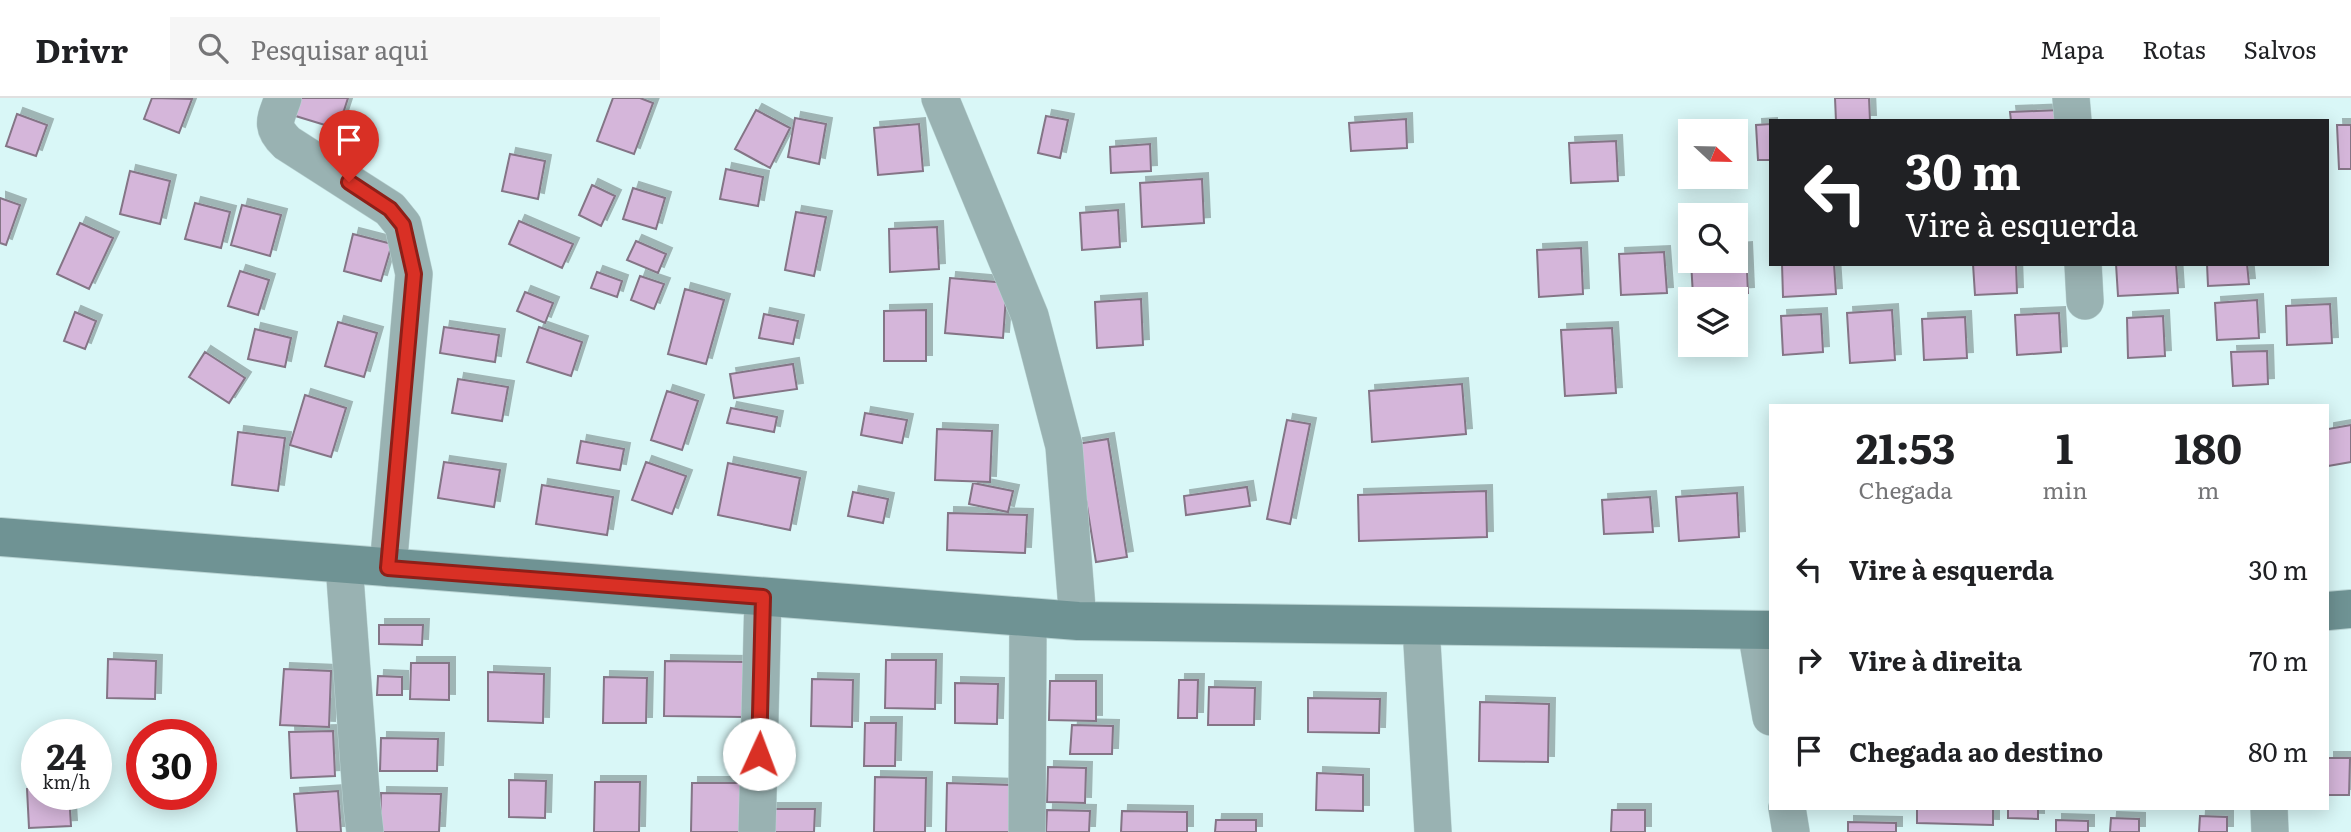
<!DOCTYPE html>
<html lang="pt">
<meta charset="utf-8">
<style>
body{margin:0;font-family:Literata,serif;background:#f6f6f6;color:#202124;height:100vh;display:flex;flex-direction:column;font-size:26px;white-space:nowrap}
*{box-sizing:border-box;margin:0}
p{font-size:23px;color:#757577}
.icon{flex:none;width:38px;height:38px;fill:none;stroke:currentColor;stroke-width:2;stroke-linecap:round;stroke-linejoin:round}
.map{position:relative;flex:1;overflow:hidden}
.drawer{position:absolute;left:1769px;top:306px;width:560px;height:406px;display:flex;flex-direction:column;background:#fff;border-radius:0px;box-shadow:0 4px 18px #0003}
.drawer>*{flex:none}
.hud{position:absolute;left:1769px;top:21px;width:560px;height:147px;border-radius:0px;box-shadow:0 4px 18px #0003;background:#202124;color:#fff;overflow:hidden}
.needle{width:46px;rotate:112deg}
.fabs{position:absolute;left:1678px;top:21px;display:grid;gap:14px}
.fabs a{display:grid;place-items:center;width:70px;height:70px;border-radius:0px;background:#fff;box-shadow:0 4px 18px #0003;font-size:35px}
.speed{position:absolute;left:21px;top:621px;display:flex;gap:14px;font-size:35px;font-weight:700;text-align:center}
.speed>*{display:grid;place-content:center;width:91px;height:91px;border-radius:50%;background:#fff;box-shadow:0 4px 18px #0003;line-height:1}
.speed small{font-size:18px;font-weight:400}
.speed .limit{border:10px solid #d22;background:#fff;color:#111}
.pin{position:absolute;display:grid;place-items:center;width:60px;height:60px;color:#fff;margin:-72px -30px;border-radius:50% 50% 50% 0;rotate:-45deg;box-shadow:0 0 7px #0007}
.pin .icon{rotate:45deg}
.me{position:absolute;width:77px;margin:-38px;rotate:2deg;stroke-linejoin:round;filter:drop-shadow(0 0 5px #0008)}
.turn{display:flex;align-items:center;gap:24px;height:147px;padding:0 21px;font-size:32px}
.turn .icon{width:91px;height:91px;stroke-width:2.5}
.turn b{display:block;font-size:49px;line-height:60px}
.eta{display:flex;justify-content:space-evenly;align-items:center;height:119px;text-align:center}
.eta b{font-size:42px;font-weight:700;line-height:49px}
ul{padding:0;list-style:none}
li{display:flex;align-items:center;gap:21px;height:91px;padding:0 21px}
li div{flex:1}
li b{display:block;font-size:26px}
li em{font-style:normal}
header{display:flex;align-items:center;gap:42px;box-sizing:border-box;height:98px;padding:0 35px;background:#fff;border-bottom:2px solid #e0e0e0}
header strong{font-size:33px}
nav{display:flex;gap:38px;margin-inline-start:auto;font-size:24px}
.search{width:490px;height:63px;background:#f6f6f6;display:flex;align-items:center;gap:18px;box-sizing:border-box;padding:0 24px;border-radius:0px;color:#757577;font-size:26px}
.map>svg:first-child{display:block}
.building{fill:#d5b6da;stroke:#847586;stroke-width:2;filter:url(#shadow)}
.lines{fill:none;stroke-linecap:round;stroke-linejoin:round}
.minor-casing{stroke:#b9d4d4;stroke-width:38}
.secondary-casing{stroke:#b9d4d4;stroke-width:40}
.minor{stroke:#99b2b2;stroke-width:37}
.secondary{stroke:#6f9394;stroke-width:38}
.route-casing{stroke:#8d1f18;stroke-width:18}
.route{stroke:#d93025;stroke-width:12}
</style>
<header>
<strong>Drivr</strong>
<div class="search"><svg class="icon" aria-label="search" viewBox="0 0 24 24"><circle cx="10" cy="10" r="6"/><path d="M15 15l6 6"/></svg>Pesquisar aqui</div>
<nav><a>Mapa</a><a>Rotas</a><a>Salvos</a></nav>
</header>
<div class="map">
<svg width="2351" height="734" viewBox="0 0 2351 734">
<defs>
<filter id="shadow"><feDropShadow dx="6" dy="-6" stdDeviation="0" flood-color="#0004"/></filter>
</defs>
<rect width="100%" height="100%" fill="#d9f7f7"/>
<path class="building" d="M152 0 192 1 179 35 144 21Z
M294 0H348L338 31 289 16Z
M613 0H640L653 5 634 56 597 43Z
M1835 0H1869L1870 23H1836Z
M756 12 790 30 770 70 735 51Z
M2060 12 2061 23H2011L2010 14Z
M17 16 47 27 36 58 6 48Z
M1046 18 1068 22 1060 60 1038 55Z
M795 20 826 26 819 66 788 59Z
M1406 21 1407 50 1351 53 1349 25Z
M919 26 923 73 878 77 874 30Z
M1771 26V62H1758L1756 27Z
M2337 27H2351V71H2339Z
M1616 43 1618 83 1571 85 1569 45Z
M1150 46 1151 73 1111 75 1110 49Z
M510 56 545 63 538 101 502 93Z
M726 71 763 79 758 108 720 101Z
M130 73 170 83 160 126 120 116Z
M1202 81 1204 125 1142 129 1140 85Z
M592 87 615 98 601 128 579 117Z
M633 90 665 100 656 131 623 121Z
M0 100 20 107 6 147 0 145Z
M195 105 230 114 221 150 185 141Z
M242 107 281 117 270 158 231 147Z
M1118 112 1120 149 1082 152 1080 115Z
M796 114 826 119 814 178 785 172Z
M519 123 573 146 562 170 509 146Z
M80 125 113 140 89 191 57 176Z
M937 129 939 171 890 174 889 131Z
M353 136 392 146 381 183 344 173Z
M636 143 666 156 658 175 627 162Z
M1581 150 1583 196 1539 199 1537 152Z
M1746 150 1748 195 1693 198 1691 163H1736V151Z
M1664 154 1667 195 1621 197 1619 156Z
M1782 166H1834L1836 196 1783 199Z
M1973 166H2016L2017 195 1975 197Z
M2116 166H2176L2178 195 2118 198Z
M2207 166H2247L2249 186 2208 188Z
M240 173 269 182 258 217 228 208Z
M597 174 622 183 617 199 591 190Z
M640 178 664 186 654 211 631 202Z
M950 180 1007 185 1003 240 945 235Z
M685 191 724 202 706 266 668 256Z
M525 194 553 205 545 225 517 213Z
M1141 201 1143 247 1097 250 1095 204Z
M2257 202 2259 240 2217 242 2215 205Z
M2330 206 2332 245 2287 247 2286 208Z
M926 212V263H884V213Z
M1892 212 1895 262 1850 265 1847 215Z
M75 214 96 223 85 251 64 243Z
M2059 215 2061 254 2017 257 2015 217Z
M764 216 798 223 793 246 759 240Z
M1821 216 1823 254 1783 257 1781 218Z
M2163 218 2165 258 2128 260 2127 220Z
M1965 219 1967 260 1924 262 1922 221Z
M338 224 377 235 364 279 325 268Z
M444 229 499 237 495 264 440 255Z
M539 229 582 244 571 278 527 264Z
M1612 230 1616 295 1565 298 1561 232Z
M255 231 291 240 285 269 248 261Z
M2267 253 2268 286 2233 288 2231 254Z
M205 254 245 280 229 305 189 279Z
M793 266 797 291 734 300 730 276Z
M458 281 508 289 502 323 452 315Z
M1462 286 1466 336 1372 344 1369 293Z
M667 293 698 303 682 352 651 342Z
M305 297 346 310 331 359 290 347Z
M731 310 777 319 774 334 727 325Z
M865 315 907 322 902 345 861 337Z
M1287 322 1310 326 1290 426 1267 421Z
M2351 327V364L2328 368V331Z
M937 331 992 333 990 384 935 382Z
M238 334 285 340 278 393 232 387Z
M1108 341 1127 459 1096 464 1077 346Z
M581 343 624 351 620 372 577 365Z
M444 364 500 372 494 409 438 400Z
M646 364 686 378 672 416 632 402Z
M728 365 800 380 790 432 718 417Z
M973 385 1013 393 1008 414 969 406Z
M542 387 613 399 607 437 536 426Z
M1247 389 1250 408 1186 417 1184 398Z
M1486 393 1487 439 1359 443 1358 397Z
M853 394 888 401 883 425 848 418Z
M1737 395 1739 439 1679 443 1676 399Z
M1650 399 1653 434 1604 436 1602 402Z
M948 415 1027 417 1025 455 947 452Z
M379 527H423L422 547 379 546Z
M108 561 156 563 155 601 107 600Z
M886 562H936L935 611 885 610Z
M665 563 745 564 744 619 664 618Z
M411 565H449V602L410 601Z
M284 571 331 573 329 629 280 627Z
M488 574 544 576 543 625 488 623Z
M378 578 402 579V597H377Z
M604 579 647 580 646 625H603Z
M812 581 853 582 852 629 811 628Z
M1179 582H1198L1197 620H1178Z
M1050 583H1096V623L1049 622Z
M955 585 998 586 997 626 955 625Z
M1209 589 1255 590 1254 627H1208Z
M1308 600 1380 601 1379 635 1308 634Z
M1480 604 1549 606 1548 664 1479 663Z
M865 625H896L895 668H864Z
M1072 627 1113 628 1112 656H1070Z
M333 633 335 678 291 680 289 634Z
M381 640 438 641 437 673H380Z
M2328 660H2350L2349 697H2328Z
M1048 669 1086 670 1085 705 1047 704Z
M1317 675 1363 677V713L1316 712Z
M875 679 926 680 925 734H874Z
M509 682 546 683 545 720 509 719Z
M595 684H640L639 734H594Z
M692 685H742L741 734H691Z
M947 685 1012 687 1011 734H946Z
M37 690V696H69L71 728 29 730 27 691Z
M338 693 341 734H297L294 696Z
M381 695 441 696 439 734H380Z
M1917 710H1993V727L1917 725Z
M2008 710H2038V721L2008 720Z
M769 711H815L814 734H768Z
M1047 712 1090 713 1089 734H1046Z
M1612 712H1645V734H1611Z
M1122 713 1187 714V734H1121Z
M2200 718 2227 719V734H2199Z
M2111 720 2139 721V734H2110Z
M1216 722H1256V734H1215Z
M2056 722 2088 723V734H2056Z
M1848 724 1896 725V734H1848Z"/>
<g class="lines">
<defs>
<path id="minor" d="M283 0C276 21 269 28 287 45L390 111 403 127 414 176 388 470
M940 0 1030 218 1064 348 1078 523
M2071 0 2073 23
M2083 166 2085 203
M344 466 362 708 365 734
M1421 528 1433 734
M1756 532 1771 619
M1787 710 1791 734
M2269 710 2270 734
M757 734 763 499
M1027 734 1028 520"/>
<path id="secondary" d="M0 439 1078 523 1771 532
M2328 513 2351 511"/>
</defs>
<use href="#minor" class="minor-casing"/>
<use href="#secondary" class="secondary-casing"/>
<use href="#minor" class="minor"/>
<use href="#secondary" class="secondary"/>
</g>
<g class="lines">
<defs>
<path id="route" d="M349 84 390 111 403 127 414 176 388 470 763 499 759 656"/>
</defs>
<use href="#route" class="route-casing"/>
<use href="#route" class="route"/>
</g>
</svg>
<div class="fabs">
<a><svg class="needle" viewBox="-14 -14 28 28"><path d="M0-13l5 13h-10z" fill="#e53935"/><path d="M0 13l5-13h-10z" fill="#757577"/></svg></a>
<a><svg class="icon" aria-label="search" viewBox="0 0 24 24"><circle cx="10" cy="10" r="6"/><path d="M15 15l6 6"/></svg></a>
<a><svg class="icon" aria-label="layers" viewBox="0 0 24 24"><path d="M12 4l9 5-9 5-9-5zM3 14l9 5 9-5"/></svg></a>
</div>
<div class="speed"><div>24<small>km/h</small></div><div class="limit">30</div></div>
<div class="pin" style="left:349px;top:84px;background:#d93025"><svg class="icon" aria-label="arrive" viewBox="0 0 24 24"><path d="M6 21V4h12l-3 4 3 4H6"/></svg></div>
<svg class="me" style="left:759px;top:656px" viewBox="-20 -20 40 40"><circle r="19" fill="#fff"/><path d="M0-13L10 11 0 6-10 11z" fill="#d93025"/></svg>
<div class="hud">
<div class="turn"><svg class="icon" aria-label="left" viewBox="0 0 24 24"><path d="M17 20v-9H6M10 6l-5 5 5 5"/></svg><div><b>30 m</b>Vire à esquerda</div></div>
</div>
<section class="drawer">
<div class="eta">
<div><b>21:53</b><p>Chegada</p></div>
<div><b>1</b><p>min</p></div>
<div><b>180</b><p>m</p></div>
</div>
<ul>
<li><svg class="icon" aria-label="left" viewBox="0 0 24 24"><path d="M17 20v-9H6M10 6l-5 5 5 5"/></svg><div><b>Vire à esquerda</b></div><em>30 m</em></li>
<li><svg class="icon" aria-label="right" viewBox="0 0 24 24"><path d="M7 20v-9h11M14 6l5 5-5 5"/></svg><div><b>Vire à direita</b></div><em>70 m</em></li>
<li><svg class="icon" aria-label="arrive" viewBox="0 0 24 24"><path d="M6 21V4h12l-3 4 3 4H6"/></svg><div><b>Chegada ao destino</b></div><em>80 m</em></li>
</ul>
</section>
</div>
